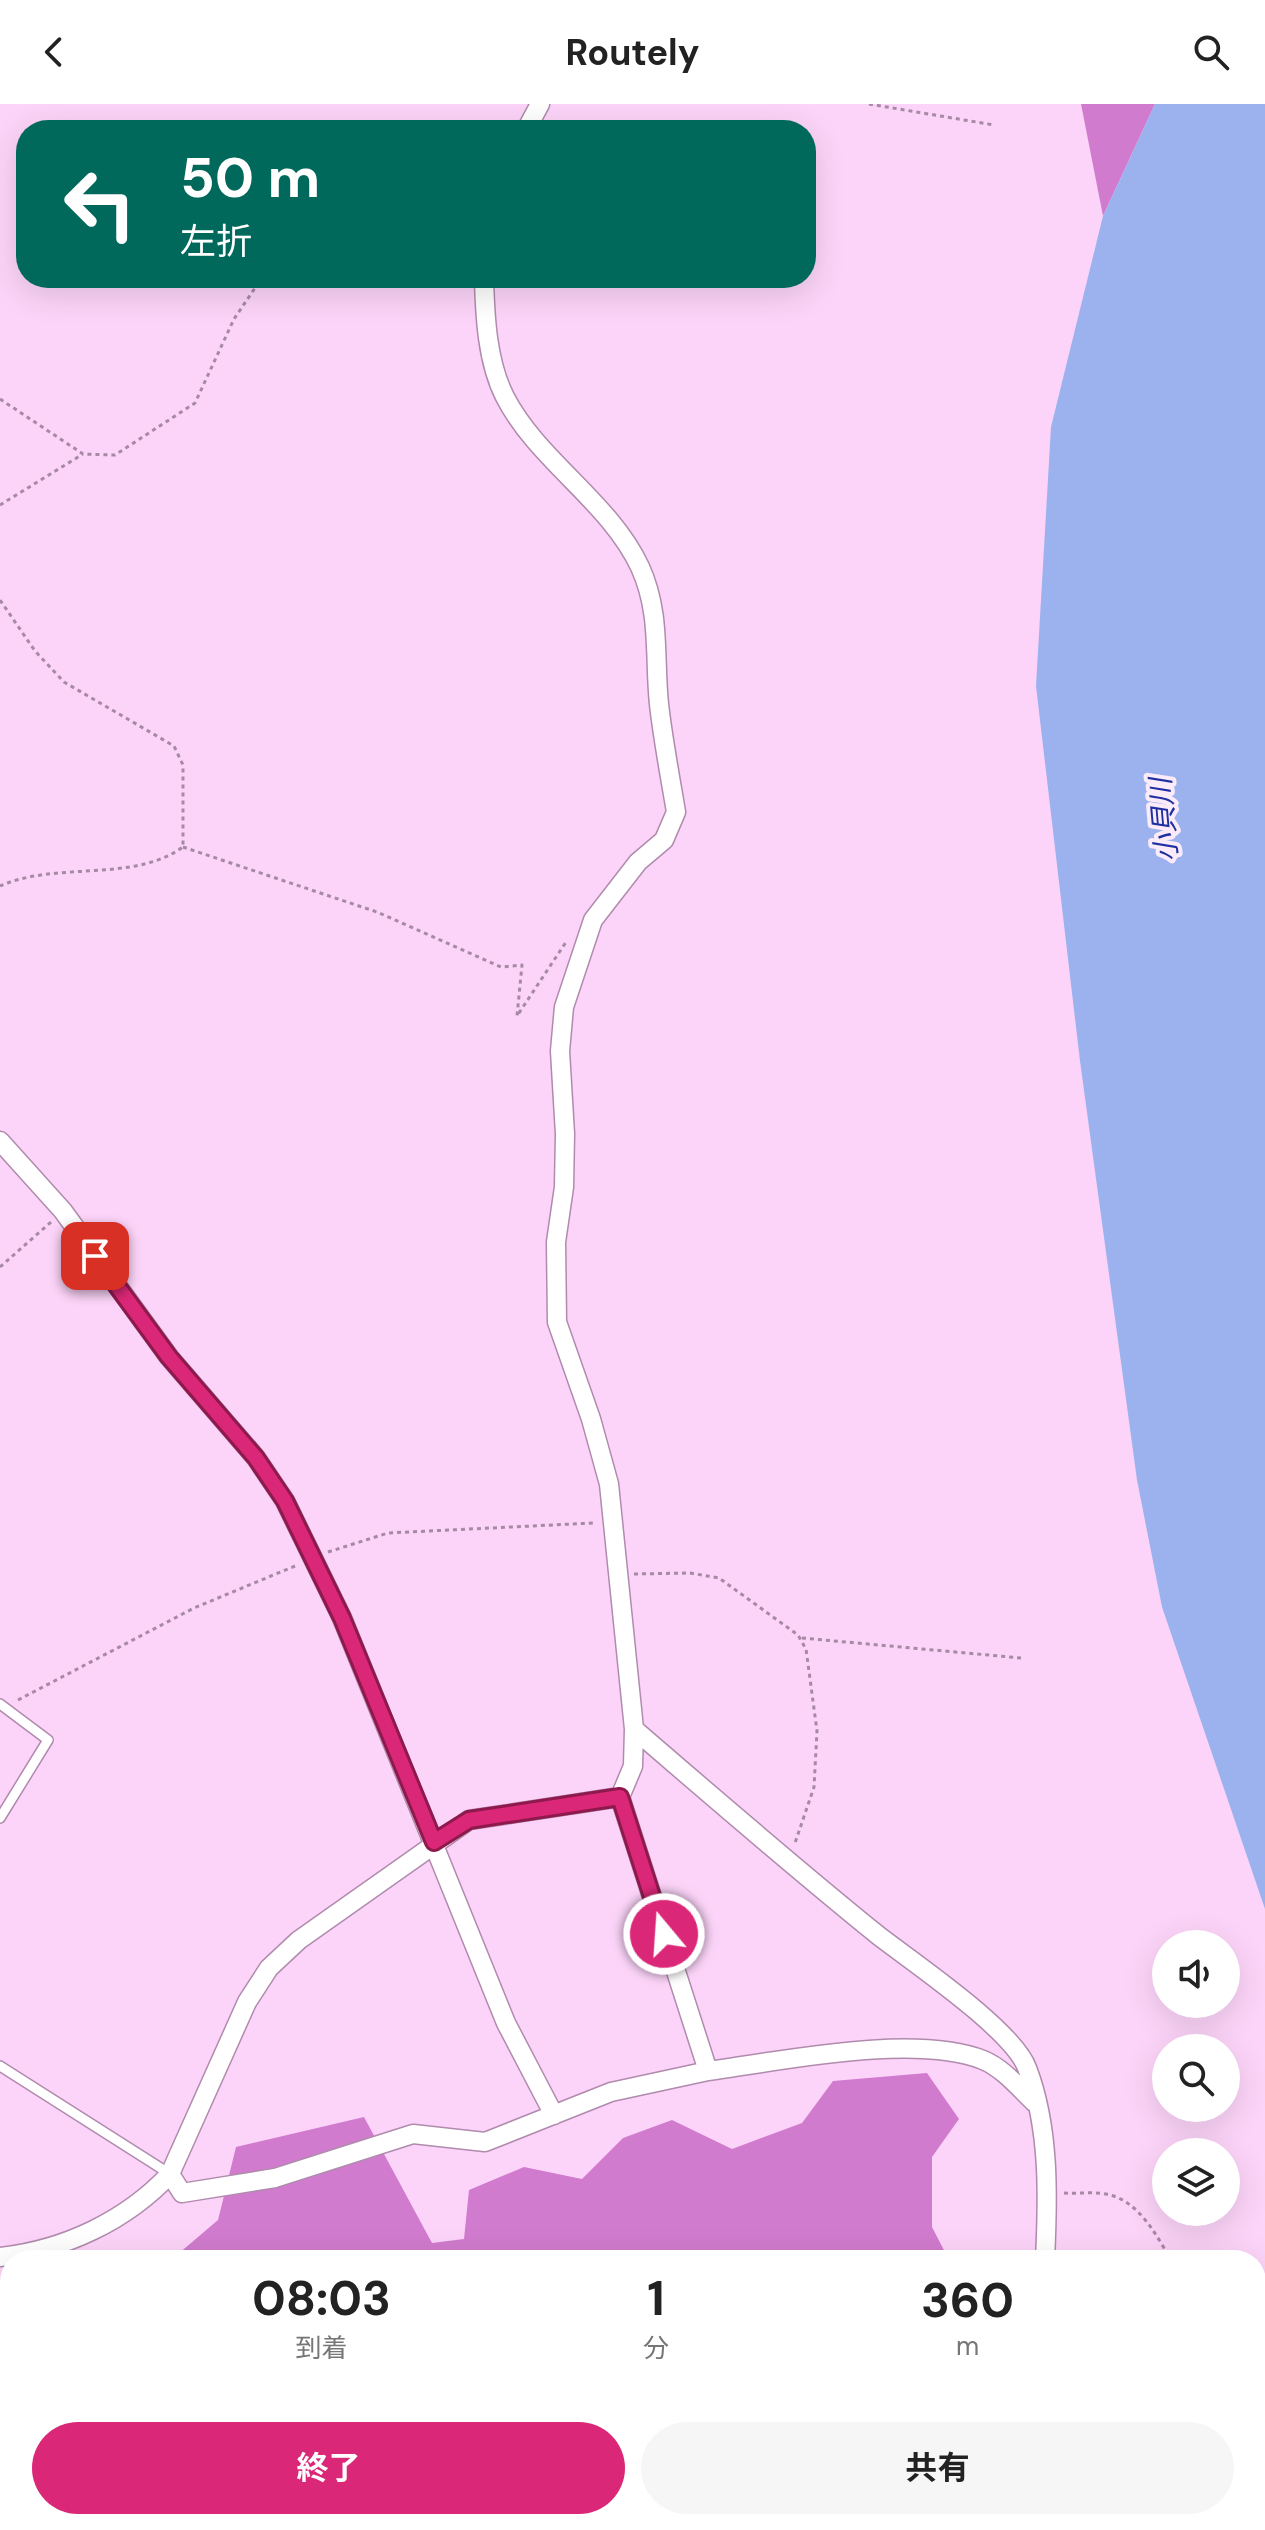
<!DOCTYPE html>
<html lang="ja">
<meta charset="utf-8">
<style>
body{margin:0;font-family:"DM Sans","Noto Sans JP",sans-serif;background:#f6f6f6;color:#222;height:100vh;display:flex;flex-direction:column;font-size:30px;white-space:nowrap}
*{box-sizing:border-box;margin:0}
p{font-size:26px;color:#767676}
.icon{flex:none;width:44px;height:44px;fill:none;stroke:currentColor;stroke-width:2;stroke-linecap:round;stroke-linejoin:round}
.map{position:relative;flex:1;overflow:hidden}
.sheet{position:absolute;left:0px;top:2146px;width:1266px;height:280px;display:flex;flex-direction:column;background:#fff;border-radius:32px 32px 0 0;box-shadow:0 8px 32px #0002}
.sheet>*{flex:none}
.hud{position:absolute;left:16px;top:16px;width:800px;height:168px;border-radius:32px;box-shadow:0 8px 32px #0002;background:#00695c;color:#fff;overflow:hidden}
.fabs{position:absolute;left:1152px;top:1826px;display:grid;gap:16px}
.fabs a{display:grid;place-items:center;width:88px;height:88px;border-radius:50%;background:#fff;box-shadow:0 8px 32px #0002;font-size:40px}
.pin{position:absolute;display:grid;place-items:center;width:68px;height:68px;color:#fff;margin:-34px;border-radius:16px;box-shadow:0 4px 12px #0006}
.me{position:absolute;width:88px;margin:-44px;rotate:342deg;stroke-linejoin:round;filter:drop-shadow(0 0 6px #0008)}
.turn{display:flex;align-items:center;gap:28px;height:168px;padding:0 32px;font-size:36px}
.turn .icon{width:104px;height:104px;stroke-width:2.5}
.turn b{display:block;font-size:56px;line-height:68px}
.eta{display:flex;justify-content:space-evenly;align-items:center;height:136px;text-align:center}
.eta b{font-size:48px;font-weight:700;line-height:56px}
.primary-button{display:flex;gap:16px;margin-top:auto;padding:16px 32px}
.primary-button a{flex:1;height:92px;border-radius:48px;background:#db2777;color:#fff;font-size:32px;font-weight:700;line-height:92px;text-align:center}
.primary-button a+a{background:#f6f6f6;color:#222}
header{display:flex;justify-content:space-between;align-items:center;height:104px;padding:0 32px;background:#fff;font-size:36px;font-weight:700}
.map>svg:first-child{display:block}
.forest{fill:#d17bce}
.water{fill:#9cb2ee}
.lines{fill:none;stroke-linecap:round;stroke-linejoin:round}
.lane-casing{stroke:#b08bad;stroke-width:12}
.street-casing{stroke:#b08bad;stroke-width:21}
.path{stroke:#a689a4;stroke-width:3;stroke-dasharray:4 4;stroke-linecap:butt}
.lane{stroke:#fff;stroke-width:9}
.street{stroke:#fff;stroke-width:18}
.route-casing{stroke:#8e194d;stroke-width:20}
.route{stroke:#db2777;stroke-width:14}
.labels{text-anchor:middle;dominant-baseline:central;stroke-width:8;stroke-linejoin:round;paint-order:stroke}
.water-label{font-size:28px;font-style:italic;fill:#1e2fa0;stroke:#fbebf9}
</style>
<header><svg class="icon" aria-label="back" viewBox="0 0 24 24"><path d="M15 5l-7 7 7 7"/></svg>Routely<svg class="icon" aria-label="search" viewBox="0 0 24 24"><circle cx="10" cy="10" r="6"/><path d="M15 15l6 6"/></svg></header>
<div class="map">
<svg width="1265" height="2426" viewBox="0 0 1265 2426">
<rect width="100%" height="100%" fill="#fcd4f9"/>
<path class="forest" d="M1081 0H1155L1103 112Z
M927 1969 959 2015 932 2053V2123L949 2156H171L218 2116 236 2043 364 2013 432 2139 464 2135 469 2086 524 2063 582 2075 623 2034 672 2016 732 2045 802 2019 833 1977Z
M237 2416H321L325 2426H231Z
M480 2416H599L593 2419 602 2426H481Z
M946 2416H1046L1051 2426H949Z"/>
<path class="water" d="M1155 0H1265V1805L1162 1503 1137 1376 1080 957 1036 582 1051 323 1103 112Z"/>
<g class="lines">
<defs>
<path id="lane" d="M0 1600 48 1636 0 1714
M0 1962 170 2070"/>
<path id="street" d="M526 26 540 0
M0 1037 63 1107 169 1253 256 1354 285 1397 342 1514 506 1919 554 2011
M634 1625C715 1695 796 1765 879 1832 914 1859 1013 1926 1027 1964 1050 2024 1048 2094 1045 2156
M708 1967C782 1957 914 1929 983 1956 1003 1964 1020 1985 1035 1999
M170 2070 182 2089 275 2074 413 2030 485 2038 611 1988 708 1967 620 1693
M0 2153C64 2146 126 2117 170 2070L247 1898 269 1864 299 1836 469 1716 620 1693 633 1662 634 1625 609 1380 591 1315 557 1218 556 1138 564 1083 565 1030 560 947 564 903 593 816 638 758 664 736 676 708C670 672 663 636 659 600 654 552 661 509 640 463 609 397 538 357 505 293 487 258 485 212 484 174
M1005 2426 1006 2416"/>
</defs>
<use href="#lane" class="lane-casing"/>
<use href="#street" class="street-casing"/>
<path class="path" d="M869 0 994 21
M0 295 83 350 115 351 195 299 234 215 255 184 267 174
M0 401 83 350
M0 496 35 547 64 578 174 642 183 661V743C133 779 56 757 0 782
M183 743 377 808 501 863 522 861 517 912 566 838
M0 1163 51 1118
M328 1448 388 1429 593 1419
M634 1470 690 1469 719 1474 798 1531 806 1545 817 1627 814 1683 795 1739
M802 1534 1021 1554
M18 1596 194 1504 295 1462
M1064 2089C1079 2090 1096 2087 1110 2091 1139 2098 1157 2132 1171 2156
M1198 2416V2426"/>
<use href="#lane" class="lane"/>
<use href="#street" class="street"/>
</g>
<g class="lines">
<defs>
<path id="route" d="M95 1152 169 1253 256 1354 285 1397 342 1514 434 1738 469 1716 620 1693 664 1830"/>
</defs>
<use href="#route" class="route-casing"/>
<use href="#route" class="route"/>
</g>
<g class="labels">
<g class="water-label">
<text transform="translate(1164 716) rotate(-95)">小貝川</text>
</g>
</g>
</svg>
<div class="fabs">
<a><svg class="icon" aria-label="sound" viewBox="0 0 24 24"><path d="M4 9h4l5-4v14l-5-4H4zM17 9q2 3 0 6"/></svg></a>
<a><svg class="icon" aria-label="search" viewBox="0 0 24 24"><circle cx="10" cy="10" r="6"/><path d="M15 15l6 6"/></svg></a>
<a><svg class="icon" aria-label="layers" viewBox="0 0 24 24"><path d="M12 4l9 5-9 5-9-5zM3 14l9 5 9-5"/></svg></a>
</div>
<div class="pin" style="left:95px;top:1152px;background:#d93025"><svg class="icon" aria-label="arrive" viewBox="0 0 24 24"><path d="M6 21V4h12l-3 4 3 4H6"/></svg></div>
<svg class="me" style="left:664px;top:1830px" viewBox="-20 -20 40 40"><circle r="17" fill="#db2777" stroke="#fff" stroke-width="3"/><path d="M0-11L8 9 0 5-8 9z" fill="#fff"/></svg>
<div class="hud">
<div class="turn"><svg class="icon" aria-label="left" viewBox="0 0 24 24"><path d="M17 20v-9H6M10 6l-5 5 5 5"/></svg><div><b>50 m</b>左折</div></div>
</div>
<section class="sheet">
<div class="eta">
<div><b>08:03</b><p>到着</p></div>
<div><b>1</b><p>分</p></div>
<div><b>360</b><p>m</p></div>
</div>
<div class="primary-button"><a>終了</a><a>共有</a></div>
</section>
</div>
